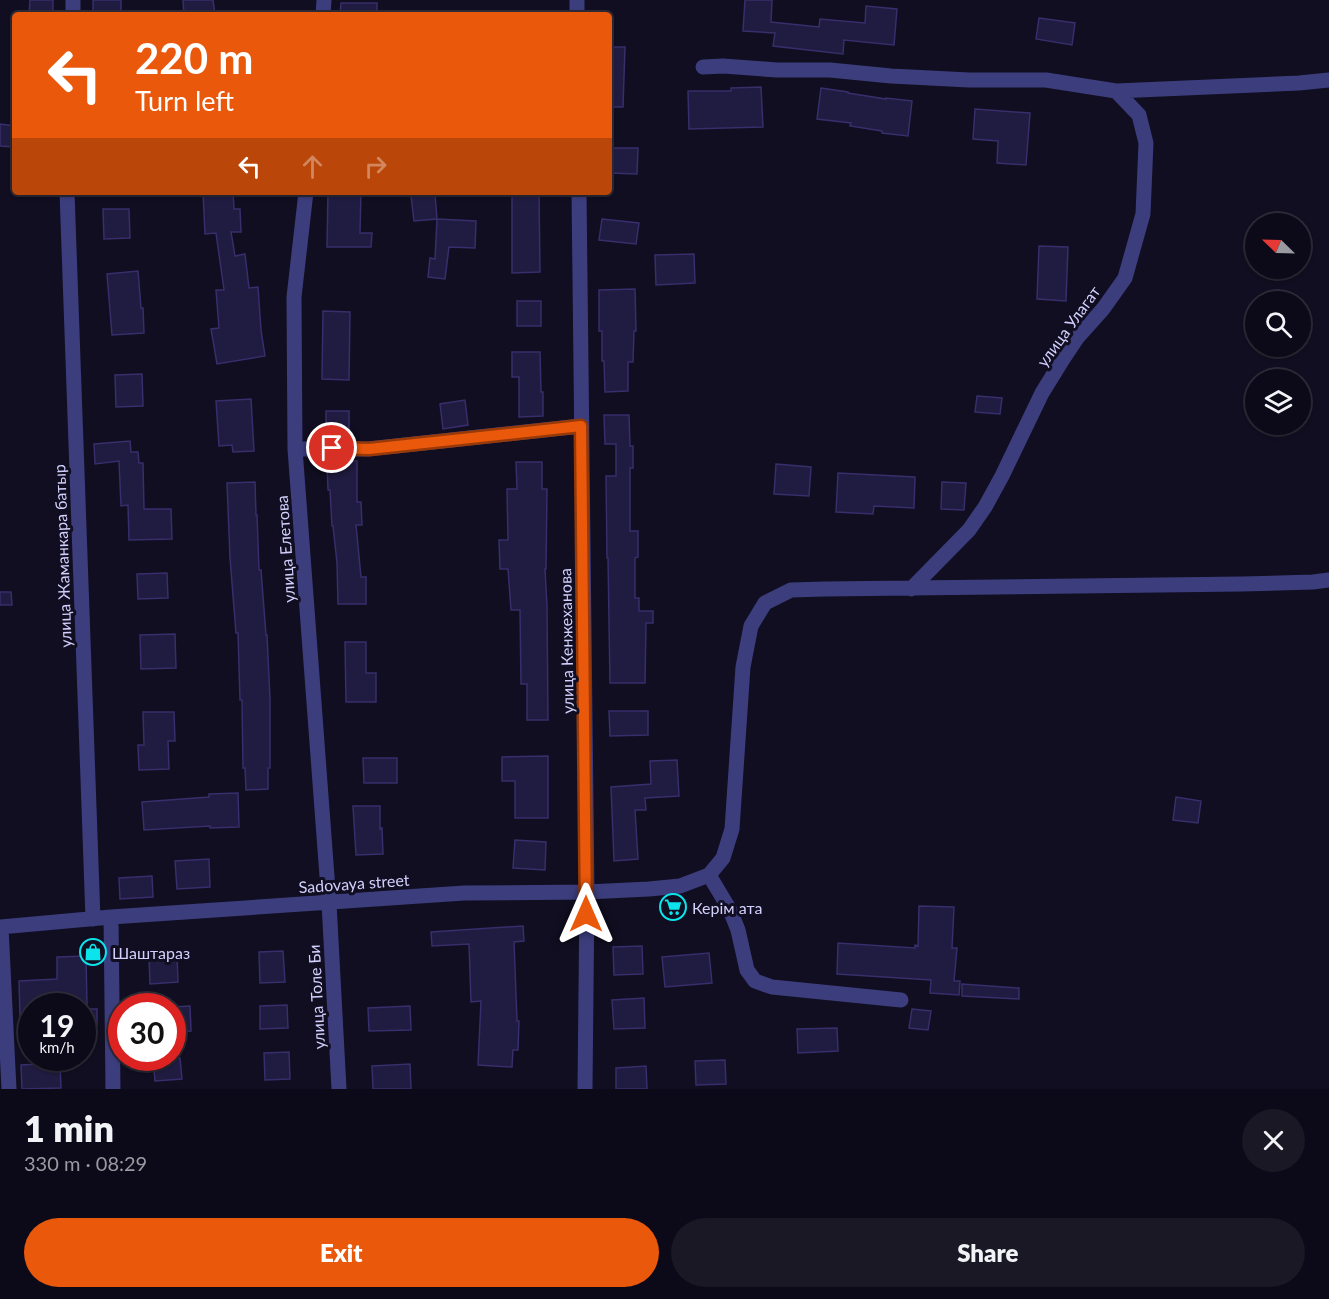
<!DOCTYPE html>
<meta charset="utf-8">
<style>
body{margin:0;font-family:Lato,sans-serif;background:#1a1825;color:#f1f3f6;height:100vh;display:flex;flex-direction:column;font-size:22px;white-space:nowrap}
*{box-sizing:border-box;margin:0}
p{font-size:20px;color:#9a9aa2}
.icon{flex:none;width:33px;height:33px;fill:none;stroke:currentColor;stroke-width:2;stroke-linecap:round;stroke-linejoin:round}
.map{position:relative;height:1089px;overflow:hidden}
.panel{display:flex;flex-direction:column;background:#0c0a18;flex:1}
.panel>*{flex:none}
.banner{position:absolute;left:12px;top:12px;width:600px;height:183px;border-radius:6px;box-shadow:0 2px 4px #0004,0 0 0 2px #2c2b37;background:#ea580c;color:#fff;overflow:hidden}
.needle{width:39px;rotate:293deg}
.fabs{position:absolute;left:1245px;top:213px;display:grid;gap:12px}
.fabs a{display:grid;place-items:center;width:66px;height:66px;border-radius:50%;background:#0c0a18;box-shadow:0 2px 4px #0004,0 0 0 2px #2c2b37;font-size:30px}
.speed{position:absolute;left:18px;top:993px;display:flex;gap:12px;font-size:30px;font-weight:700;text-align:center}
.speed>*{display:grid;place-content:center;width:78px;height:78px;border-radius:50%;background:#0c0a18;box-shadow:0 2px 4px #0004,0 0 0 2px #2c2b37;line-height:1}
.speed small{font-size:15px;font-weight:400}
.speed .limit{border:9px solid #d22;background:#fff;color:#111}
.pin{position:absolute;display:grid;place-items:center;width:51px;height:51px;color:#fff;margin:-26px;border:3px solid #fff;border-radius:50%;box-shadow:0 2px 6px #0007}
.me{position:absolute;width:66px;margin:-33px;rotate:0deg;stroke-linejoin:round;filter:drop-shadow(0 0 4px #0008)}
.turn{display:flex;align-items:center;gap:21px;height:126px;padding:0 24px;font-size:27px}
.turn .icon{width:78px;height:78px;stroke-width:2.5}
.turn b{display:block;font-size:42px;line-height:51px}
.lanes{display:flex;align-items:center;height:57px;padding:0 24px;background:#0003;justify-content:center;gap:30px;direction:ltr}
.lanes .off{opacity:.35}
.round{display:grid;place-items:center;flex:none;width:63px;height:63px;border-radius:32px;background:#1a1825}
.headline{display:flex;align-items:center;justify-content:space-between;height:102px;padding:0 24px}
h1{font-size:36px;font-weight:800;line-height:45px}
.action{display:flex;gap:12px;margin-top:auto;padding:12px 24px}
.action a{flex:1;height:69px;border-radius:36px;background:#ea580c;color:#fff;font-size:24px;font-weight:800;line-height:69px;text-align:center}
.action a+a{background:#1a1825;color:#f1f3f6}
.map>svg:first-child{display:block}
.building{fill:#201b40;stroke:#372e6b;stroke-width:1.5}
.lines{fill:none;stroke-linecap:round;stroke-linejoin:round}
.minor{stroke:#3c3d7d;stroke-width:15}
.route-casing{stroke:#983908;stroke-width:15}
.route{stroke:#ea580c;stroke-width:10}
.labels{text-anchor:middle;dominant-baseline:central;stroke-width:6;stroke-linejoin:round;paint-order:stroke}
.street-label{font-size:16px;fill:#d2d0fd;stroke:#100e20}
.poi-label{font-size:16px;fill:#d2d0fd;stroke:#100e20;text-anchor:start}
</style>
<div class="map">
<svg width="1329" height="1089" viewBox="0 0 1329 1089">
<rect width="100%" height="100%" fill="#100e20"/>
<path class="building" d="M30 0H53V15H29Z
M93 0H121V15H93Z
M183 0H213L215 15H184Z
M745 0H772L771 22 819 27 820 19 865 23 866 6 897 9 894 45 844 40 843 54 773 46 775 33 743 31Z
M341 3H377V15H340Z
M1039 18 1075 23 1072 45 1036 39Z
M609 47H625L623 107H609Z
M761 87 763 127 689 129 688 91H731V88Z
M821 88 848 92V93L886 99V98L912 101 908 136 882 133V131L850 126 851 123 817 119Z
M975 109 1030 113 1026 165 997 163 998 141 973 139Z
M0 124 15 126 14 147 0 146Z
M609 148H638L637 174 609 173Z
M203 192H233L234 209H240L241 232H231L235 256 245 254 249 288 258 287 261 330 265 356 217 364 211 329 219 328 216 290H224L216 233 205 234Z
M328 192H361L360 233H372L371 247H327Z
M512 193H539L540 272 512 273Z
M435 194 437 219 414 221 411 196Z
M103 209H129L130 238 104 239Z
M437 219 476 221 475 248 449 247 445 279 428 277 430 258 435 259Z
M602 219 639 223 636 244 599 240Z
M1039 246 1068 247 1066 301 1037 299Z
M694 254 695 283 656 285 655 255Z
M138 271 141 308H143L144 333 112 335 107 274Z
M635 289 636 331H634L633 362H628V391L605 392 604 361H602V331H599V290Z
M517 301H541V326H517Z
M323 311 350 312 349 380 322 379Z
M512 352H540L541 392H543V416L519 417V377H512Z
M142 374 143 406 116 407 115 375Z
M977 396 1002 398 1000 414 975 412Z
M251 399 254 451 233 452 232 445 219 446 216 401Z
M465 400 468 425 443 429 440 404Z
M326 411H349V435H326Z
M604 415H629L630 446H633V468H630V531H638V557L635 558V598H639V611H653V623H646L645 683H610L608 558H607L606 476H616V444H605Z
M130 441 131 452H138L139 463H143L144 509H171L172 539 129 540 128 505 121 506 119 461 95 464 94 444Z
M327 461H357V502H361L362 525H356L361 577H366V604H338L337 563 333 526H332L330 490H328Z
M516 462H542V489H547L546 569H545L547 606 548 720H527V684H521L520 610H511L508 569H500L499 540H508L507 489H517Z
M776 464 811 467 809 496 774 494Z
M838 473 915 477 914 508 874 506 873 514 836 512Z
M255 482 256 515H257L259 570H261L266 635H267L270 699V768H268V789L246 790 245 768H243L242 700H240L238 633H236L230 558 227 483Z
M942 482 966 483 964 510 941 509Z
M167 573 168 598 138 599 137 574Z
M0 592H11L12 605H0Z
M175 634 176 668 141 669 140 635Z
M345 642H366V673H376V702H346Z
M609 711H648V735L610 736Z
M143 712H174L175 741H168L169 769 139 770 138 745H144Z
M548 756V818H515V781H502V757Z
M363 758H397V783H364Z
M677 760 679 796 645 798 646 810H635L638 859 614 861 611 787 651 784 650 761Z
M238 793 239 827 210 828V826L144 830 142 802 209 797V794Z
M1176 797 1201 801 1198 823 1173 820Z
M353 806H380V829L382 828 383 854 356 855Z
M515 840 546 842 545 870 513 868Z
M209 859 210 887 177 889 175 861Z
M152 876 153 897 120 899 119 878Z
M919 906 954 907 952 948H957L954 981H960L959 995 930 993 931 980 837 974 838 943 915 948V945L918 946Z
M523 926 524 941 514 942 517 1021H519L518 1050H513L512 1067 478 1065 481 1001 471 1002 469 944 432 946 431 932Z
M642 946 643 974 614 975 613 947Z
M283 951 285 982 260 983 259 952Z
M709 953 712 983 665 987 662 957Z
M86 956 87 1006H32V1015L20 1016 19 981 57 979V957Z
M177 956 178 982 150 984 149 957Z
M962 984 1019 988V999L962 996Z
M644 998 645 1028 614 1029 612 1000Z
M287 1005 288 1028 260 1029V1006Z
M190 1006 191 1031 172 1032V1007Z
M410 1006 411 1030 369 1031 368 1008Z
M82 1009H97V1025H82Z
M912 1009 931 1011 928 1030 909 1028Z
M837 1028 838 1051 798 1053 797 1029Z
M289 1052 290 1079 265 1080 264 1053Z
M153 1058H180L182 1079 155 1081Z
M725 1060 726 1084 696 1085 695 1061Z
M60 1063 61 1088 22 1089 21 1065Z
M410 1064 411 1089H373L372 1066Z
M646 1066 647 1089H616V1068Z"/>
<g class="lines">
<path class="minor" d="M577 0V15
M73 15V0
M323 15 324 0
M703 67 723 66 777 70H830L891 76 969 80H1046L1116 91 1299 83 1329 80
M67 192 93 919
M306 192 294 297 295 449 329 903 339 1089
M579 192 587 892 585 1089
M295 449H368L581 426
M911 589 969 530 985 507 1002 476 1042 393 1063 359 1077 338 1103 309 1125 278 1143 214 1146 143 1139 115 1116 91
M111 917 113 1089
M0 927 111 917 464 893 587 892 649 889 680 886 709 875
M1 927 9 1089
M901 1000 772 987 755 981 747 970 738 930 730 910 709 875 723 858 732 829 743 667 751 626 765 603 791 590 825 589 1242 584 1313 582 1329 580"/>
</g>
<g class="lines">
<defs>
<path id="route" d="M332 448 369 449 581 426 586 914"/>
</defs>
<use href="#route" class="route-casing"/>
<use href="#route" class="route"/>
</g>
<defs>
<symbol id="supermarket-ring" viewBox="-11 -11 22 22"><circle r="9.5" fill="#100e20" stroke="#0ce4ec" stroke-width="1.5"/><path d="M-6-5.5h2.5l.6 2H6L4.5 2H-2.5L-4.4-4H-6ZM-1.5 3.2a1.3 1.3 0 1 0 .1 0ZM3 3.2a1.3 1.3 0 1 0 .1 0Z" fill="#0ce4ec"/></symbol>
<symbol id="shop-ring" viewBox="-11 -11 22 22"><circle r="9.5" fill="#100e20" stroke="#0ce4ec" stroke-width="1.5"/><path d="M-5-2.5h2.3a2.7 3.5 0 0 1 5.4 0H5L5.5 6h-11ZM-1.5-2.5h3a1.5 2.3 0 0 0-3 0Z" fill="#0ce4ec"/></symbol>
</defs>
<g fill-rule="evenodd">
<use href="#supermarket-ring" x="658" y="892" width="30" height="30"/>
<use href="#shop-ring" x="78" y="937" width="30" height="30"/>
</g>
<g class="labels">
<g class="street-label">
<text transform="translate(1068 326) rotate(-54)">улица Улагат</text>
<text transform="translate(285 549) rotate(-94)">улица Елетова</text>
<text transform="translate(62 556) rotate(-92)">улица Жаманкара батыр</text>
<text transform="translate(566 641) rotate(-91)">улица Кенжеханова</text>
<text transform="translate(354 883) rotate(-4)">Sadovaya street</text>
<text transform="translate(316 997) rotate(-93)">улица Толе Би</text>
</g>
<g class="poi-label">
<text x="692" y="907">Керім ата</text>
<text x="112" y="952">Шаштараз</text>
</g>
</g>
</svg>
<div class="fabs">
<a><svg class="needle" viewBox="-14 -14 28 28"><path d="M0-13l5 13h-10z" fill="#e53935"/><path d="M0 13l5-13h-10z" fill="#9a9aa2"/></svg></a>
<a><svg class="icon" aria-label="search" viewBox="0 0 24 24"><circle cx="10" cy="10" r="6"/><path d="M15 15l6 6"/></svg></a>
<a><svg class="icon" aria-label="layers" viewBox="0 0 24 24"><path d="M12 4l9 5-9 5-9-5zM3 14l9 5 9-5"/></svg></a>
</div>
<div class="speed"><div>19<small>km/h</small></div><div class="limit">30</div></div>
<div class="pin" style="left:332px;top:448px;background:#d93025"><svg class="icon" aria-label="arrive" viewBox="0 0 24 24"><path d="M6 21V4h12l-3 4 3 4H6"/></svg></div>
<svg class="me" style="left:586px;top:914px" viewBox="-20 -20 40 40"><path d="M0-17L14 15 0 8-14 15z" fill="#ea580c" stroke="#fff" stroke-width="4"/></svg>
<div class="banner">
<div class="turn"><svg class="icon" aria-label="left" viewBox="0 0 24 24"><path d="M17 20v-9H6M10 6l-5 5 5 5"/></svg><div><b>220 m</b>Turn left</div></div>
<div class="lanes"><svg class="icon" aria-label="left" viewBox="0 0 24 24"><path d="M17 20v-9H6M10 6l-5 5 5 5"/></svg><svg class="icon off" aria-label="ahead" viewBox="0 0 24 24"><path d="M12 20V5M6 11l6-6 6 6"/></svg><svg class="icon off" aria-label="right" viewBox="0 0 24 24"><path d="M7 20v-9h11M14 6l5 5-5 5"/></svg></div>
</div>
</div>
<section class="panel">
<div class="headline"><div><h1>1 min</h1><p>330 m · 08:29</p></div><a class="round"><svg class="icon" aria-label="close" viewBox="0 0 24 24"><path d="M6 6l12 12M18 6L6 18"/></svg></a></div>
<div class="action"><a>Exit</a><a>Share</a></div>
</section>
